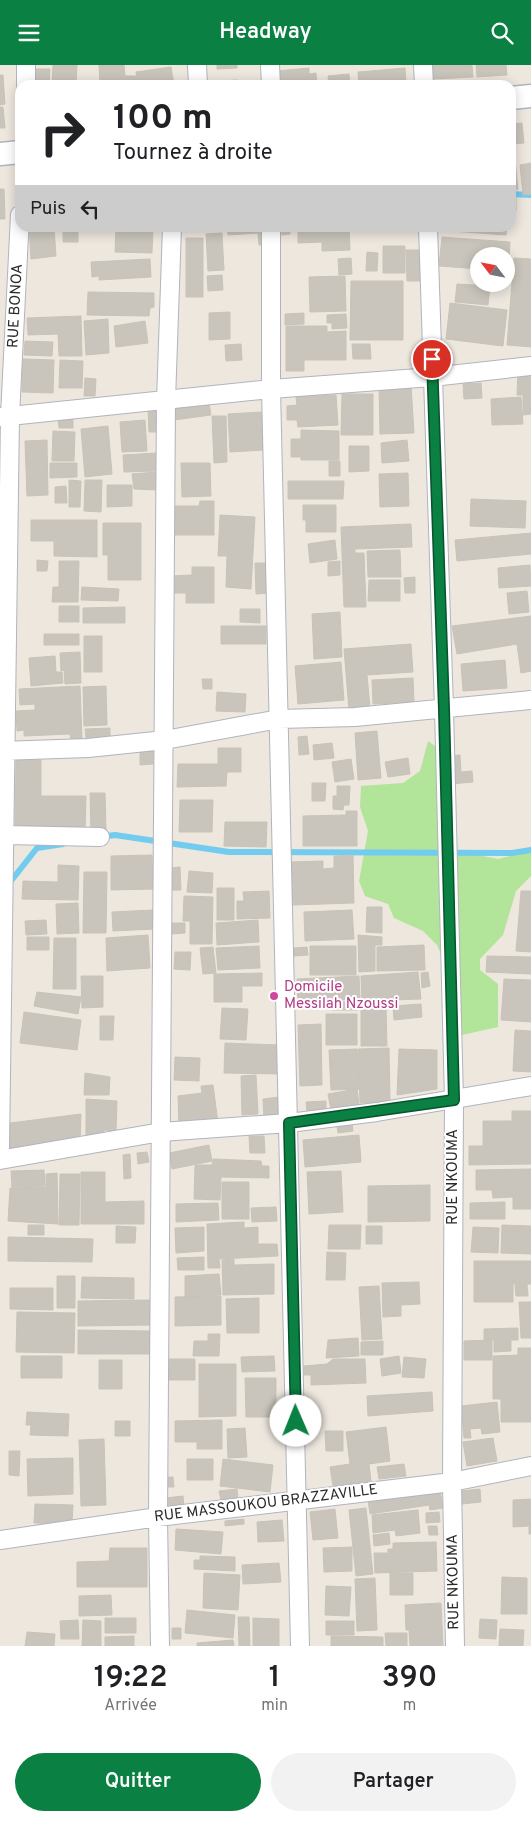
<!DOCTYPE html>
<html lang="fr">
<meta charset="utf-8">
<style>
body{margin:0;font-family:Overpass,sans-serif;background:#f2f2f2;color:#202124;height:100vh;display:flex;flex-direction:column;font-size:19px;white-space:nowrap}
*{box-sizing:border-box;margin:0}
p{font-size:16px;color:#757577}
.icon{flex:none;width:28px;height:28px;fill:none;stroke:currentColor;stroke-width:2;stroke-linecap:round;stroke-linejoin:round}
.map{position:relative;height:1581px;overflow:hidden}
.sheet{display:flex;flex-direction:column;background:#fff;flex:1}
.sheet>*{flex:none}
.guide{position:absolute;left:15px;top:15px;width:501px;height:152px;border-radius:15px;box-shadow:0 2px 12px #0003;background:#fff;color:#202124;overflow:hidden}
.needle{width:32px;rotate:302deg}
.controls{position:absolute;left:470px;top:182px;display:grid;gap:10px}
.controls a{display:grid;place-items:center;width:45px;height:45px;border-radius:50%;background:#fff;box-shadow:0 2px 12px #0003;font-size:25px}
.pin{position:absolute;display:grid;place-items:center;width:42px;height:42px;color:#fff;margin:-21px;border:2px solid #fff;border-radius:50%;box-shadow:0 1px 5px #0007}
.me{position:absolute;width:55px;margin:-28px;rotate:359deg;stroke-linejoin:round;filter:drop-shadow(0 0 4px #0008)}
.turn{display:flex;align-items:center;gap:18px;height:105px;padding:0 15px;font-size:22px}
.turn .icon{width:65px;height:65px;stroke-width:2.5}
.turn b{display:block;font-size:35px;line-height:42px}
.then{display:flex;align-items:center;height:48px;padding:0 15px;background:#0003;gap:10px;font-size:19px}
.eta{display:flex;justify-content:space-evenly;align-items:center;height:85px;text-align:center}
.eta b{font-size:30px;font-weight:600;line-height:35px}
.button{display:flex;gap:10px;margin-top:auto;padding:10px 15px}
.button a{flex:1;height:58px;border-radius:30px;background:#0b8043;color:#fff;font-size:20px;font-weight:600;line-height:58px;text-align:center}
.button a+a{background:#f2f2f2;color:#202124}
header{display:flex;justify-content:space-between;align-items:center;height:65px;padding:0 15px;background:#0b8043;color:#fff;font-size:22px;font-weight:600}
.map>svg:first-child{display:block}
.green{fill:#b2e49a}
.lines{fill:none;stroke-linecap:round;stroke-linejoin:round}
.stream{stroke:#71ccef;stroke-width:6}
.building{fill:#c9c5bc;stroke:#c9c3b7}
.minor-casing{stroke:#b1b4bf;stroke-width:20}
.tertiary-casing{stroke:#b1b4bf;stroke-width:25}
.minor{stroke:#fff;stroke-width:18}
.tertiary{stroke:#fff;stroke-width:22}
.route-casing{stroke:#07532c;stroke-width:12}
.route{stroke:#0b8043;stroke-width:9}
.hotel-dot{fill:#d1479c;stroke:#fff;stroke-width:2}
.labels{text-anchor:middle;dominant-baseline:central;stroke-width:4;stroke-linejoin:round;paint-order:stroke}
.street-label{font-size:15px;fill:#2b2b2b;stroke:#fff}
.hotel-label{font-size:15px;fill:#b23c85;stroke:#fff;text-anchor:start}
</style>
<header><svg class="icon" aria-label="menu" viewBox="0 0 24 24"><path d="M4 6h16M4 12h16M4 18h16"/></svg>Headway<svg class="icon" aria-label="search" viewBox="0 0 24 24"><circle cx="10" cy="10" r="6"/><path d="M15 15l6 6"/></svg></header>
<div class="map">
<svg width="531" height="1581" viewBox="0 0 531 1581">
<rect width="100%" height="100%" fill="#ede7de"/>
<path class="green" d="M428 676 439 684 443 783 498 794 531 786V811L516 826 503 870 480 894V905L498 919V962L462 970 458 930 437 880 423 866 394 853 388 839 365 831 359 816 368 766 360 742 361 721 403 718 420 706Z"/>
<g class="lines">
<path class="stream" d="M511 129 531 130
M100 772 115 770 229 787 512 788 531 785
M7 821 37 783 63 779"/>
</g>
<path class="building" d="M53 0H77L76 20H52Z
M99 0H124L125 11H136L137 20H100Z
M217 0H237V3L217 4Z
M433 0H472L473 12 434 14Z
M476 0H506L507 10 477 12Z
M171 2 174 20H138L136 7Z
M309 3V9L316 8 317 20H277L276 6Z
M405 3 406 18 359 20 358 7Z
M32 4H50L49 20H32Z
M349 9 350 20H329L328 11Z
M0 10H3L5 39 0 40Z
M237 15 238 20H210V17Z
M0 42H3L5 63H0Z
M522 58 524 78 511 79V59Z
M511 95H515L518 124 511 125Z
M531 98V129L523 130 520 100Z
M0 124H4L5 154H0Z
M516 132V146H511V133Z
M29 162H54L56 191 31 194Z
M63 162H85L78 163V177H63Z
M116 162H153L152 188 115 187Z
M227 162H266L267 180H259L258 168 228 170Z
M281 162H290V169L282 170Z
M298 162H349L350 185 322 186V177L298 178Z
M451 162H507L506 170 451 166Z
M222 168 224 205 208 206 206 169Z
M442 172 510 177 508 206 506 191H479V204L439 201Z
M186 173H203V232H186Z
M383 181H405V208H383Z
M406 185H421L422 216H407Z
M367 187 378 188 377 206H366Z
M351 193 352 209 339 210 338 194Z
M514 193 531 194V282L507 280Z
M150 194 151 212 99 215V211L92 212 91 197Z
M222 210 223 225 208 226 207 211Z
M345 211 346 246 310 247 309 212Z
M351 216H403V275H350Z
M457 219 490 221 488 240 455 237Z
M88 227 154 228V242L150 243 149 251 87 250Z
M450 238 507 245 503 281 446 274Z
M230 247V274L209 275V248Z
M304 248V259L285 260V249Z
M346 249 347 263 332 264V258H327V250Z
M81 251 82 291H59L58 269 28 270 27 253Z
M108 254 109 288 86 290 84 256Z
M145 256 148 278 116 282 114 261Z
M286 261H327V267L346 266V295H304V306H286Z
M25 276 53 277 52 291 24 290Z
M241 279 242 295 226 296 225 280Z
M352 279H370L371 294H353Z
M23 294 54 295 53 328 22 327Z
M60 295 83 296 82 323H59Z
M531 303V349L523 350V330H517L518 304Z
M85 313 96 314 95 331H84Z
M481 318 482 333 464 334 463 319Z
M411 320 414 368 380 369 379 322Z
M342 329H373V370H341Z
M336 330 338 360 298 362 297 355H287V341L297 340 296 332Z
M521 332 523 359 492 360 491 334Z
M209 338 211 350 174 355 173 344Z
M148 345H158V367H149Z
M261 347 264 385 230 387 228 349Z
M212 351H226L227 397 214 398Z
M73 352V363H59L58 353Z
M145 355 147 386 122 387 120 357Z
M108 361 112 409 85 412 81 364Z
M301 365 339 366V395H301V392H291V374H301Z
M53 366 75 367 74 396H52Z
M47 375 48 430 27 431 25 376Z
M407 375 409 396 382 398 381 378Z
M349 381H369V406L349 407Z
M157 388 158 406 124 407 123 390Z
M329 396H340V411H329Z
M50 398H77V412L50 413Z
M181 398H210L211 431 182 432Z
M157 407 158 425 134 424 132 409Z
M408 408 409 441 380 442 379 409Z
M69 415 81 416 80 442H69Z
M85 415H102L101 447 84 446Z
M288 416H344L343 434H288Z
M107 420H132V441L107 442Z
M66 421 67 438H55V422Z
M471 434 526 436 525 463 470 461Z
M200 436H214V470H174V441H199Z
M303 440H336V467H306V455H303Z
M220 450 255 452 251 524 226 522 227 491H218Z
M31 455H97V492L54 491V476H31Z
M103 458H141V515H108V490H103Z
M411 459 412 482 355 484V488H364L366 542H344L341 462Z
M531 468V489L457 496 455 475Z
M335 475 337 494 310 498 308 479Z
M400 485 401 512H368L367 486Z
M37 495 48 496 47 506H37Z
M59 496H79L78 537H52L53 522H59Z
M340 496V510L328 511V497Z
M255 498H270V528L256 529Z
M530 500 531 521 499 523 498 503Z
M192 502H214V538H186V528H170V511L192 510Z
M415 512V528H405L404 513Z
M369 515H400V536H368Z
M82 522 119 524 118 536 81 535Z
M527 526 529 547 509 549 507 528Z
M59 541H79V557H59Z
M125 542V558H83V543Z
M240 544H260V558L240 557Z
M340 547 342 592 314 594 312 549Z
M531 551V606L521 608 517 579 457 589 452 561Z
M221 561H266V579H221Z
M44 569H79V580H44Z
M84 571H102V607H84Z
M411 579 413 607 367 610 370 643 349 645 344 584Z
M80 587 81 618 65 619 64 605 61 606 60 588Z
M55 591 56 607H62L63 618 31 621 29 593Z
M505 595 507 623 463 626 461 599Z
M341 597 344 635 298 639 295 601Z
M413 613 414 637 373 639 372 615Z
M202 614H212V624H203Z
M80 621 82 674 71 675 70 669 24 671V665L17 666 16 646 35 645V639L20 640 19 624Z
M106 621 107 660 84 661 83 622Z
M217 627 246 629 245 647 216 646Z
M110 663V672L86 673 85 664Z
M377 666 381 713 358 715 355 668Z
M307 671 309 689 299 690 298 672Z
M332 678 334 693 314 695 313 680Z
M218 683H241V707H227L226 721 177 722 178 699H218Z
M153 684V699L140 700V685Z
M460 690 461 707 472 706 473 717 450 719 448 691Z
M408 693 410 709 388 712 385 697Z
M351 694 354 714 335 717 332 697Z
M16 695H41V731H86L85 766H43V761H15Z
M312 718H326L325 736H312Z
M337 721H350L349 740H344L343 745 333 744V731H337Z
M90 728H105L106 765 91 766Z
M180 735H213L212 767H179Z
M346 746H357V781H303V751L346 750Z
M225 757H267L266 782 224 781Z
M152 790 153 824 111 825V791Z
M353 790 354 838 292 840 291 797 323 796V804L334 803V791Z
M58 800 79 801 78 835 22 834 23 816 58 817Z
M180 802 181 825H172L171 803Z
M189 806 213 808 212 828 187 827Z
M84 807H107L106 868H83Z
M217 823H234V855H217Z
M269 826 270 853 237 854V836H244L243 827Z
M521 826H531V887L516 886Z
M184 831 213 832 212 879H190V856H183Z
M78 838 79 868 57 869 56 839Z
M367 842H382V868L366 867Z
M153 845 154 864 113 866 112 847Z
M352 845 354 874 305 876 304 847Z
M46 855 47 869 26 870 25 856Z
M258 855 259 877 217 880 216 858Z
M172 858H185V868L172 869Z
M148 870 150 903 107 906 106 873Z
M358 870 382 872V880H375V906L359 907Z
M27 872H49V885H27Z
M54 873H76V924H53Z
M424 880 425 905 377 906V882Z
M259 881 260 903 218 905 216 883Z
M310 881H356V910H310Z
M213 882 216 908 203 909 200 883Z
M307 882 308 890 294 891V883Z
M175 887H191L190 905 174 904Z
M487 891 531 892V909L486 907Z
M418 907 421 934 362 936 361 911Z
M428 907 430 921 422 923 421 908Z
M262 908V921H242V937H214V909Z
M81 911H103V942L82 943Z
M359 911 360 934 298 937 297 914Z
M504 914 531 915V957L501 955Z
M37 927 81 932 78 949 34 941Z
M332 937H358V945H332Z
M421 939 422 952 394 955 393 941Z
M386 941 387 981H361V945Z
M222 943 248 944 246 975 220 974Z
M24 947 81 955 77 985 20 978Z
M326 949H357V980H326Z
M100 951H114L113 975H100Z
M321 959 322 1020 300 1021 298 960Z
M515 965 531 966V1007L513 1006Z
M225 978 280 980 279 1009 224 1008Z
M389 983 390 1037 360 1038 358 984Z
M357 984 359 1024 331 1025 329 985Z
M399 984 437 985V1024L397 1030Z
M175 992 200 993 199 1016 174 1015Z
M85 1008 110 1012 109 1030H84Z
M256 1010 258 1049 242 1050 241 1011Z
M213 1020 218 1058 179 1063 178 1031 202 1028 201 1021Z
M357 1024 359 1040 331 1045 328 1029Z
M279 1032 281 1051 264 1053 263 1034Z
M86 1034 117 1036 116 1066 104 1065 103 1072 86 1075Z
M326 1036V1044L307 1046 306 1037Z
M512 1046H531V1099L469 1100V1081H483V1056H512Z
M81 1049 80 1076 10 1085V1058Z
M352 1058 353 1066 338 1068 337 1060Z
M359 1070 361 1097 305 1102 303 1075Z
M249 1071H264L265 1088H250Z
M209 1080 212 1096 172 1104 169 1088Z
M147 1087 149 1097 138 1099 137 1088Z
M130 1089 131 1113 124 1114 123 1090Z
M213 1094 261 1096 262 1101H269V1113L221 1112 220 1135 194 1134 195 1100H212Z
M531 1104V1144H513V1132L493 1133 492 1125H476V1105Z
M44 1105 45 1121 12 1122 11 1106Z
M341 1106 343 1147 309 1149 307 1107Z
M81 1107H105V1137L144 1136V1159H81Z
M57 1108 58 1159 8 1156 10 1123 46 1122V1109Z
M60 1109H80L79 1160H59Z
M222 1117H249V1154H222Z
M430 1120V1156L368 1157V1121Z
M505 1137V1154H470V1138Z
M218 1138 219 1155 176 1157V1139Z
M276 1142 277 1156 252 1157 251 1143Z
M244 1157V1163L258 1162V1179H277L278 1191 219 1194 220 1203H208L207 1159Z
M28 1160H44V1170H28Z
M329 1160H361L360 1184H328Z
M502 1160 531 1161V1189L501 1188Z
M116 1161 136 1162 135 1178H116Z
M366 1161H382V1179H366Z
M204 1162V1186L176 1188 175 1163Z
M473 1162 499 1163 498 1188 471 1187Z
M8 1172 93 1174 92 1197 8 1196Z
M327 1187 346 1188 345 1215H326Z
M204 1192V1205H178L177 1193Z
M234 1194V1200L274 1199V1229L223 1230 222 1195Z
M474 1196H531V1219H513V1237H474Z
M219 1209 221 1230 185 1232V1211Z
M57 1211H75V1243H57Z
M82 1212 134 1213V1234L81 1233Z
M419 1217 420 1239 401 1240V1251L383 1252 382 1218Z
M527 1219 528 1231H516L515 1220Z
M379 1221 382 1274 362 1275 359 1222Z
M10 1223H53V1245L10 1244Z
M221 1231V1260L175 1261V1232Z
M259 1233V1268H227L226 1234Z
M152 1235V1260L78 1261V1236Z
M519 1237H531V1273H521Z
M17 1247 75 1248 74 1288 16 1287Z
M518 1263V1275H511V1286L494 1287V1275H484V1264Z
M78 1265 150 1266V1289H78Z
M208 1269H220L219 1291H193L194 1276H208Z
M358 1273 359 1291 326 1293 328 1275Z
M492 1275V1295H464V1276Z
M383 1276V1290H361V1277Z
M518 1283H531V1357H501V1334H493V1291L518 1290Z
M21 1291H62V1313H21Z
M274 1291 275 1306 242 1307 241 1292Z
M399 1291 401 1308 382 1311 380 1294Z
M404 1292 426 1294 424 1313 402 1312Z
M169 1294H195V1315H169Z
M333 1294H365L366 1318 311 1320V1310H304V1301L327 1299Z
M99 1295H122V1324H99Z
M199 1299H236V1351L199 1352Z
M245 1313H276V1352H246Z
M432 1327 433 1346 368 1351 367 1331Z
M497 1337 500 1367 482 1369 481 1363 470 1364 471 1373H464L461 1341Z
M27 1347 69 1349 68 1371 30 1370 31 1360H26Z
M222 1355V1384H197V1377H175V1356Z
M115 1356H130V1371H115Z
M386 1362 390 1396 369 1399 371 1416 333 1421 330 1402 350 1399 346 1367Z
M245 1363 247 1392 228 1393 227 1364Z
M325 1366H343V1386H326Z
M493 1373 497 1396 467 1401 463 1377Z
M104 1374 106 1440 81 1441 79 1375Z
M9 1386H20L19 1411 9 1410Z
M73 1393V1429L28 1431 27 1394Z
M187 1394H213V1415H187Z
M223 1394 273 1400 270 1427 220 1421Z
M404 1399 406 1411 379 1414 377 1402Z
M164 1412H173L174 1422H165Z
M237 1424 238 1433 221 1435 219 1426Z
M480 1424 481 1437 462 1439 461 1426Z
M440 1425 443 1443 430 1445 429 1440 370 1449 368 1435Z
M183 1431 184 1442 167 1444 166 1433Z
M531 1434V1469H529V1461L513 1462V1435Z
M35 1439 73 1440 72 1459 34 1458Z
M366 1443 373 1509 356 1511 349 1445Z
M335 1444 338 1473 313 1475 310 1447Z
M418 1445 420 1468 396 1471 395 1465 373 1468 372 1450Z
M439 1447 440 1457 426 1458V1448Z
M244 1454V1459L225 1461V1456Z
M282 1455 284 1476 258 1477 257 1457Z
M428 1461H437L438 1470H429Z
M176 1464 223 1467 221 1489 175 1485Z
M389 1468 390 1479 374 1481 373 1470Z
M436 1477 437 1506 375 1508 374 1488H388V1484H393V1478Z
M352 1482V1506L324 1507 323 1483Z
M110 1483H147V1522H77V1497L109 1496Z
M200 1491 235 1492V1506L194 1504V1495H200Z
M279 1498 281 1517 243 1519 242 1500Z
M204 1508 240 1510 238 1545 203 1543Z
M390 1508H413V1530H390Z
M502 1512 527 1513V1549H501Z
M375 1513 377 1565 357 1566 355 1514Z
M326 1521 351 1522 349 1551 325 1550Z
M111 1530 112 1550 79 1551V1531Z
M441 1538 443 1581H410L409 1565H406L405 1540Z
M187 1545 235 1550 233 1573 185 1568Z
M238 1552H249L250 1581H239Z
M105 1553H136V1568H105Z
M253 1553 279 1554V1581H253Z
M480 1554 497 1555 496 1574 479 1573Z
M78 1555 79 1574H61L60 1556Z
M83 1555 101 1556V1581H82Z
M326 1556H354V1570H326Z
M172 1563H181V1574H172Z
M500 1564 524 1565 523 1581H499Z
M27 1567 55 1569 54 1581H25Z
M385 1568H407V1581H386Z
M134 1571V1581H105V1572Z
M331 1571 383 1572V1581H331Z
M233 1575 234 1581H197V1578Z"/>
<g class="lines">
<defs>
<path id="minor" d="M197 0 198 20
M270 0 271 20
M423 0 424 20
M26 20V0
M271 162V324L300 1581
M428 162 444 644 454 1035 452 1417 455 1581
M0 352 271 324 432 312 531 301
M0 686 88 683 165 675 279 654 355 652 531 635
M6 770 100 772
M0 1083 10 351 20 150
M0 1095 161 1067 289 1058 377 1047 531 1021
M0 1475 158 1452 452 1417 531 1401
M160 1581 158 1452 166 336 172 162"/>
<path id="tertiary" d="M511 33 531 31
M0 89 20 87"/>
</defs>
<use href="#minor" class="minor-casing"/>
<use href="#tertiary" class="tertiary-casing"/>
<use href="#minor" class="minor"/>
<use href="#tertiary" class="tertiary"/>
</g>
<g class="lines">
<defs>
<path id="route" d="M296 1356 289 1058 454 1035 444 644 432 294"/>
</defs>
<use href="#route" class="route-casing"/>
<use href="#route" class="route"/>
</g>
<circle class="hotel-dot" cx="274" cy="931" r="5"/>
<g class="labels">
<g class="street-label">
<text transform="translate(16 241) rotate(-87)">RUE BONOA</text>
<text transform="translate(453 1112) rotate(-90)">RUE NKOUMA</text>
<text transform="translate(266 1439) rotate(-7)">RUE MASSOUKOU BRAZZAVILLE</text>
<text transform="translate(454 1517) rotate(-91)">RUE NKOUMA</text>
</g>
<g class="hotel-label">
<text x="284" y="922">Domicile<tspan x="284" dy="17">Messilah Nzoussi</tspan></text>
</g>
</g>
</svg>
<div class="controls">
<a><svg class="needle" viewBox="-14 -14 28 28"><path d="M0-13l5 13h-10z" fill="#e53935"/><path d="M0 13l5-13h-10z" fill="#757577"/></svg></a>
</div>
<div class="pin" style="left:432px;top:294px;background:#d93025"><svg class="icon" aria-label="arrive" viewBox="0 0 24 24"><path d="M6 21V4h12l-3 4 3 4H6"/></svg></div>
<svg class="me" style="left:296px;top:1356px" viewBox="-20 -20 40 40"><circle r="19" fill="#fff"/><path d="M0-13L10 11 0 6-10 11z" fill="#0b8043"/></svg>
<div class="guide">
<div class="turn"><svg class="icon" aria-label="right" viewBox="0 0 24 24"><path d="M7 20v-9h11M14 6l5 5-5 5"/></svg><div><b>100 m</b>Tournez à droite</div></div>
<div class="then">Puis<svg class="icon" aria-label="left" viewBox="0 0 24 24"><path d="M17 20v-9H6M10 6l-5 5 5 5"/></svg></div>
</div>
</div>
<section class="sheet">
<div class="eta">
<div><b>19:22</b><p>Arrivée</p></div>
<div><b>1</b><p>min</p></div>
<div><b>390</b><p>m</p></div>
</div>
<div class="button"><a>Quitter</a><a>Partager</a></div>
</section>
